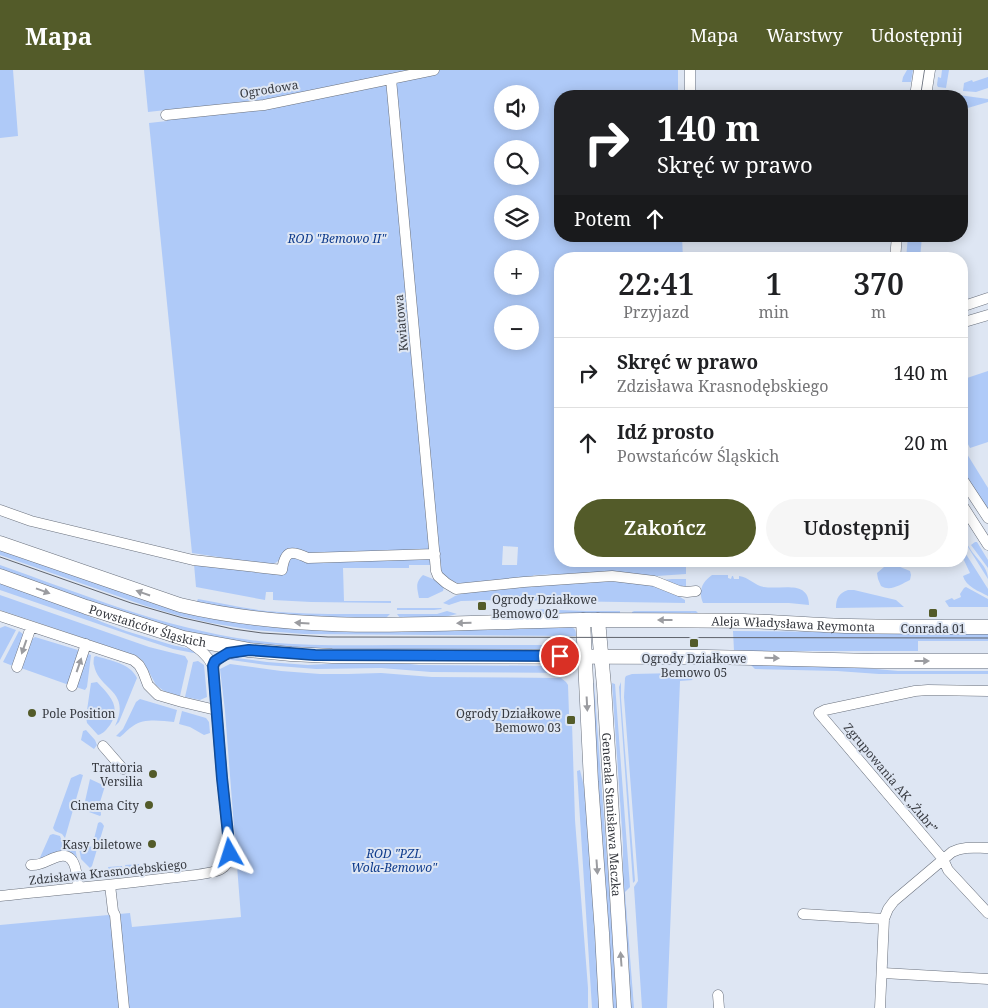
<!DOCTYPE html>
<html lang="pl">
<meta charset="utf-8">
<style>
body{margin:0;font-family:"Noto Serif",serif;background:#f6f6f6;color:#202124;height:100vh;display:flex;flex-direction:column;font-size:19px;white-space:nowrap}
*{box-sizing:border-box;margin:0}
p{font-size:16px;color:#757577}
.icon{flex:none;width:28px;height:28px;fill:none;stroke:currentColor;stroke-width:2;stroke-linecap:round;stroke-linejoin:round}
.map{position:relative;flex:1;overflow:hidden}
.details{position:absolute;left:554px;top:182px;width:414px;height:315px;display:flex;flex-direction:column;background:#fff;border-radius:20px;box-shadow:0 2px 12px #0003}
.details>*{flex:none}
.hud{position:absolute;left:554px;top:20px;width:414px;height:152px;border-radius:20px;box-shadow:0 2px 12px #0003;background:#202124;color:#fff;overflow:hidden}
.fabs{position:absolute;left:494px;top:15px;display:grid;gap:10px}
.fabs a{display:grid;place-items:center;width:45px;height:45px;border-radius:50%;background:#fff;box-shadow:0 2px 12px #0003;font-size:25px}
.pin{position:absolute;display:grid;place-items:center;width:42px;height:42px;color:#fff;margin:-21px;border:2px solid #fff;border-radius:50%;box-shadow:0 1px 5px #0007}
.me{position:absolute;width:55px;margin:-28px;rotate:354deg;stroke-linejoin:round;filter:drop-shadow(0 0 4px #0008)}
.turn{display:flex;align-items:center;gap:18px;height:105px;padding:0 20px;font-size:22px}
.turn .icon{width:65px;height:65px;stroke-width:2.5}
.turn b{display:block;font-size:35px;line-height:42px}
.then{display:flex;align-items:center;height:48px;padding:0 20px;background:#0003;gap:10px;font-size:19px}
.eta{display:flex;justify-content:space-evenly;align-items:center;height:85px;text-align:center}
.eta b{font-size:30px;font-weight:600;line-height:35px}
.button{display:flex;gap:10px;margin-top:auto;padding:10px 20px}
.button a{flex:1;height:58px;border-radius:30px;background:#535b29;color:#fff;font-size:20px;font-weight:600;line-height:58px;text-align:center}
.button a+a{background:#f6f6f6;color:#202124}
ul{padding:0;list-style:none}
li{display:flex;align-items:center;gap:15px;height:70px;padding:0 20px;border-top:1px solid #e0e0e0}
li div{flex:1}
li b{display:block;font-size:19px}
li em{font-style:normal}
header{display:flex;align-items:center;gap:30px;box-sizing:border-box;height:70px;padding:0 25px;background:#535b29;color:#fff}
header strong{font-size:24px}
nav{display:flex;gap:28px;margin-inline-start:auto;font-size:18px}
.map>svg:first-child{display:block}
.green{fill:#afcaf8;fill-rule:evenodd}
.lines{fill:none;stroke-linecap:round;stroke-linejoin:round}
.minor-casing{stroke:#6a717d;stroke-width:11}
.major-casing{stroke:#6a717d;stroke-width:15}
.minor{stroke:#fff;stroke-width:10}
.major{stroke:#fff;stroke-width:14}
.tram{stroke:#60646c;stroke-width:1}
.oneway{fill:#9b9ca0}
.route-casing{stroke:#114b97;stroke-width:12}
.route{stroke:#1a73e8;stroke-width:9}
.poi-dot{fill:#535b29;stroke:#dee6f3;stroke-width:2}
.labels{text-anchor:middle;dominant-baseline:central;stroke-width:4;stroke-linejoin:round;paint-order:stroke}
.street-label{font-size:12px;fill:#373a40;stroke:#dee6f3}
.park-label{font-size:12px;font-style:italic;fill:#0e3b8c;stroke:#dee6f3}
.poi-label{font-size:12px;fill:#373a40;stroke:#dee6f3;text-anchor:end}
</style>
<header>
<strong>Mapa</strong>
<nav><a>Mapa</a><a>Warstwy</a><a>Udostępnij</a></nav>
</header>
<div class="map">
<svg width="988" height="938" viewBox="0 0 988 938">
<rect width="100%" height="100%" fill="#dee6f3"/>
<path class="green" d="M0 0H13L18 66 0 68Z
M144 0H678V26H560V166H682L683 189H560V491H690V493L686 496V504L657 506 593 503 534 505 529 508 459 514 442 506 439 495H409V498H343L344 531H391V533L311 532 273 530V522H266L265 530 196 517 194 494 275 504 287 491 279 490 277 492 271 495 192 483 149 53 167 51 166 40 148 42ZM502 24H530V51H502ZM502 79H530V106H502ZM502 134H530V161H502ZM502 189H530V216H502ZM502 244H530V271H502ZM503 476 518 477 517 495H502Z
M907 0H913L911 12H902L903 7Z
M942 0H949L946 18 938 17 937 15 938 7 941 8Z
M988 7V18L976 22 963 21 964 13 972 10 973 12Z
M951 24 988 29V32L961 40V26H950Z
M908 166H922L920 189H906Z
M988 301V372L970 378 961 361V310Z
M967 384 988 418V439L977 426 961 400V386Z
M961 462C964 467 966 473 969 477 975 488 988 496 988 509L961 466Z
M975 472H977L988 490V498L971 475Z
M0 479 207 547 257 555 315 560 568 556C575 558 576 559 576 566L304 564 253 560 211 553 180 546 146 536 0 485Z
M964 481 988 519V526C979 521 966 517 963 506L970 503 961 484V483Z
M888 492 910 501 911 505 910 510C901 514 891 522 881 516L878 509 877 503 884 497 887 493Z
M0 495C82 524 164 558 250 570 299 577 349 575 397 575 457 575 516 575 575 575V579L574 580 306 579 232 572 167 557 0 501Z
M423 505 443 513 444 517 443 521 428 528H419C417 517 415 513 423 505Z
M712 505H728V508L731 509 732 506H733L734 509H739V506C749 507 755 516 764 517 780 520 809 509 809 535L789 533H703C698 521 702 512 712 505Z
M672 509H686V519L662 510Z
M614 510 655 516 670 521 685 530V533L498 530 461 531 449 535 443 533 455 526 473 520Z
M0 512 58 532 102 552 126 561 172 575 196 580 204 585 173 579 136 567 0 520Z
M966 517 988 529V537H949L945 531 952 528 954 530 961 527 960 524 964 518Z
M848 520H854L896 530 904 537 836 538C836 528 839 523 848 520Z
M0 525 149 577 185 586 188 591 180 626 164 621 156 615 143 591 137 586 0 540Z
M198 529C221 533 243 538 266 541 307 545 349 544 390 544L386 548 284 547 196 533Z
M397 538H441L442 539 434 540H397Z
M534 539 585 541H620V545H557L532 541Z
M447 541 457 544 440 548 404 549 400 548 397 544H437Z
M634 541H696L699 544 632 545V542Z
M5 556 16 560 0 590V558Z
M19 561 23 564V567L13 596 3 592Z
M733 561 988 563V571H918V581H734Z
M35 567 78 580 79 583 69 615 21 598 31 570Z
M88 584 91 585 87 617 85 620 76 617 85 588Z
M96 586C111 591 130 593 137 608L119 652 115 656C132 620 98 620 94 595 93 594 94 588 94 587Z
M229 587 267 592 308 595 384 591 419 595 562 596 569 598 574 603 431 602 381 598 316 599 266 595 224 589Z
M198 591 204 595 207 627 200 630 185 627 193 592Z
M811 593 898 601H988V604H879L837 601 755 599 750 594Z
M230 594 281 601 320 604H348L381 603 432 607 558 608H561L566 612 568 615 569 644H567L568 653H572L575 750 588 918V938H0V855L130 843 132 857 241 847 225 641 220 599Z
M678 603 690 604V608L693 610 680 611 667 938H642L634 817 638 811 624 627 625 608 626 606 632 604Z
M97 612C109 625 122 636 110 655 107 659 103 664 98 665L87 653 86 647 91 613Z
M621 612V628L635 811 633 813 619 617Z
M592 613H594L618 938H612L595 689Z
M612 613 615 614 630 817 625 822 634 938H631L623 834V774Z
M140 629 177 640 174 652C161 651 144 648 133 656 128 659 124 664 120 667L116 666 123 659 136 632Z
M182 641 206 648 209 652 210 663 204 665 190 657 179 654Z
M86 660 95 670 97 675 94 679 81 670 83 661Z
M580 700 585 721 598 898 599 938H592L577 701Z
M80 704 83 705 65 768 62 764 55 761 53 758 71 708Z
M90 709 105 716 100 732 101 745 100 746 89 742 84 736Z
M100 752 102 753 104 756 92 796 90 798 81 789 78 773 92 777 98 753Z
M53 764 60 766C64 778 69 770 75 777L78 794 73 787 38 792 50 765Z
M139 794 140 800C136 804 132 804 127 802L125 795Z
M122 796 123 802C118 805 114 806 109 803L108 797Z"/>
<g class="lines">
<defs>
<path id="minor" d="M690 0V26
M391 9 436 501 438 506 446 513 456 519 524 512 612 506 654 511 679 521 687 522 696 521
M915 26 919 0
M926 26 930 0
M166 45 264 35 434 0
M895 189 897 166
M961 237 988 228
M961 253 988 245
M961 407 988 448
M961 433 988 475
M0 440 31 451 193 490 282 500C285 480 291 480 308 488L435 484
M0 546 133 590 139 595 143 602 148 615 158 625 182 632 216 640
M213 596C219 585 229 583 241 581
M17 597 31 557
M72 616 86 574
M988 621 928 620 915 621 825 640 819 643 943 789 948 800 988 843
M103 676 123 699
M31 795C40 796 46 791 54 788 76 778 77 803 78 818
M110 815 113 841 115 845 124 938
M0 826C56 820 112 815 168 808 181 806 211 805 221 799 227 796 229 790 230 783L222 708 213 596C207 584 198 578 186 570
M803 844 884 849
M883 903 988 909
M718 925 719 938
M880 938 884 849 888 839 894 831 952 782C964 776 975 778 988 778"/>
<g id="major">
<path id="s1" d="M0 473 180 535C311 566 448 552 581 550 635 550 690 550 744 551 779 552 814 555 850 556 896 557 942 557 988 557"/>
<path id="s2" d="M0 506 86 537 183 568 249 580 291 584 332 586 707 587 874 591H988"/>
<path d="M583 550 591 712 602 863 606 938"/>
<path id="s3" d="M598 550 604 616 624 938"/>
</g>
</defs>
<use href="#minor" class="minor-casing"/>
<use href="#major" class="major-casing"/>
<use href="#minor" class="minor"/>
<use href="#major" class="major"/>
<path class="tram" d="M0 487 131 533 183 548 233 559 262 563 328 567 988 568"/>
</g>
<defs><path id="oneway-solid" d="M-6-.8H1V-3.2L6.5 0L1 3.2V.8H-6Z" transform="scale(1.25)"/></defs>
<g class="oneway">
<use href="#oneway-solid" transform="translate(43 521) rotate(20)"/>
<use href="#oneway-solid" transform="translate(143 523) rotate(-161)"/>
<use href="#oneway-solid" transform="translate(665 550) rotate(-180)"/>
<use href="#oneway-solid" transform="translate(302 553) rotate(-176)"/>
<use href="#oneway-solid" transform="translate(464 553) rotate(178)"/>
<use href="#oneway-solid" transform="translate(24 577) rotate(109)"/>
<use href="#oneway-solid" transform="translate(772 588) rotate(1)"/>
<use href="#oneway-solid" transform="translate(922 591)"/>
<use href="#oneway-solid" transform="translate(79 595) rotate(-71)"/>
<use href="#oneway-solid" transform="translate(587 634) rotate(87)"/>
<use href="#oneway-solid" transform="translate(597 797) rotate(86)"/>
<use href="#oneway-solid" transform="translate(621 889) rotate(-94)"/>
</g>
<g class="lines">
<defs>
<path id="route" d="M230 783 222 708 213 596 215 591 228 583 249 580 315 585 560 586"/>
</defs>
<use href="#route" class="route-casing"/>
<use href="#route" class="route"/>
</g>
<g class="poi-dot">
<rect x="477" y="531" width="10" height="10" rx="2.5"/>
<rect x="928" y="538" width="10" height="10" rx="2.5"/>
<rect x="689" y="568" width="10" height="10" rx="2.5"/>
<circle cx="32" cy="643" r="5"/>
<rect x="566" y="645" width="10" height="10" rx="2.5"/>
<circle cx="153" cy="704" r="5"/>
<circle cx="149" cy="735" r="5"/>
<circle cx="152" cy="774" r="5"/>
</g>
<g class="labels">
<g class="street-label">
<text transform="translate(269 19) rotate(-9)">Ogrodowa</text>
<text transform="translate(401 253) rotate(-95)">Kwiatowa</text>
<text stroke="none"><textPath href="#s1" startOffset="805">Aleja Władysława Reymonta</textPath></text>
<text stroke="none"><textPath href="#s2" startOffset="156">Powstańców Śląskich</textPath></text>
<text transform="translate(891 708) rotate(50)">Zgrupowania AK „Żubr”</text>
<text stroke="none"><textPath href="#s3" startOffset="195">Generała Stanisława Maczka</textPath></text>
<text transform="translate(108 802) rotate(-6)">Zdzisława Krasnodębskiego</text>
</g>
<g class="park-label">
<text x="337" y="168">ROD "Bemowo II"</text>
<text x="394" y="783">ROD "PZL<tspan x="394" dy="14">Wola-Bemowo"</tspan></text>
</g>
<g class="poi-label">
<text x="492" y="529" text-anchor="start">Ogrody Działkowe<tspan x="492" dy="14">Bemowo 02</tspan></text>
<text x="933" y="558" text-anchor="middle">Conrada 01</text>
<text x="694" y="588" text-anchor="middle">Ogrody Działkowe<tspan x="694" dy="14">Bemowo 05</tspan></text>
<text x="42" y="643" text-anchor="start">Pole Position</text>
<text x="561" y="643">Ogrody Działkowe<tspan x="561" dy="14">Bemowo 03</tspan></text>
<text x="143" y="697">Trattoria<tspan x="143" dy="14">Versilia</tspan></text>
<text x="139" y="735">Cinema City</text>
<text x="142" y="774">Kasy biletowe</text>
</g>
</g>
</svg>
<div class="fabs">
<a><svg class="icon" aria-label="sound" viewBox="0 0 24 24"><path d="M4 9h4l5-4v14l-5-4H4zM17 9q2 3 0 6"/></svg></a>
<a><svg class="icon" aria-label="search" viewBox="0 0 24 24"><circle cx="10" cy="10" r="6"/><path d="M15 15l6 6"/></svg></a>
<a><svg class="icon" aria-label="layers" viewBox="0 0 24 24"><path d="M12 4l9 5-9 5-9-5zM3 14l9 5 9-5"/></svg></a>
<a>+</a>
<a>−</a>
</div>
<div class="pin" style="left:560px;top:586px;background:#d93025"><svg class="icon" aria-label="arrive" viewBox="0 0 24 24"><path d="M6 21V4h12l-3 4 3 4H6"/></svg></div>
<svg class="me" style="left:230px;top:783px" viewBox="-20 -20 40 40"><path d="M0-17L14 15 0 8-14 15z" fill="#1a73e8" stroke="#fff" stroke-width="4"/></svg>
<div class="hud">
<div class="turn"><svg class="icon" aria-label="right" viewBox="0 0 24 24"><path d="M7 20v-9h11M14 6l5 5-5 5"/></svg><div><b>140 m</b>Skręć w prawo</div></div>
<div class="then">Potem<svg class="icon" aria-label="ahead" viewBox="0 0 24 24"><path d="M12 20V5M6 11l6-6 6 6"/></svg></div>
</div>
<section class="details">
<div class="eta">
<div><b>22:41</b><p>Przyjazd</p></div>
<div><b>1</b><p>min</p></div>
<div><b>370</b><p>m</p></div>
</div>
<ul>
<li><svg class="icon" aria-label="right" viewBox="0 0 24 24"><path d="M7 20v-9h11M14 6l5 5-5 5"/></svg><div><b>Skręć w prawo</b><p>Zdzisława Krasnodębskiego</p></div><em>140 m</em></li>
<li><svg class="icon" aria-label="ahead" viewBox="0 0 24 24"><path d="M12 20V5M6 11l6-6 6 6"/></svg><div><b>Idź prosto</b><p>Powstańców Śląskich</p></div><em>20 m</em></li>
</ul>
<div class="button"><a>Zakończ</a><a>Udostępnij</a></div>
</section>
</div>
